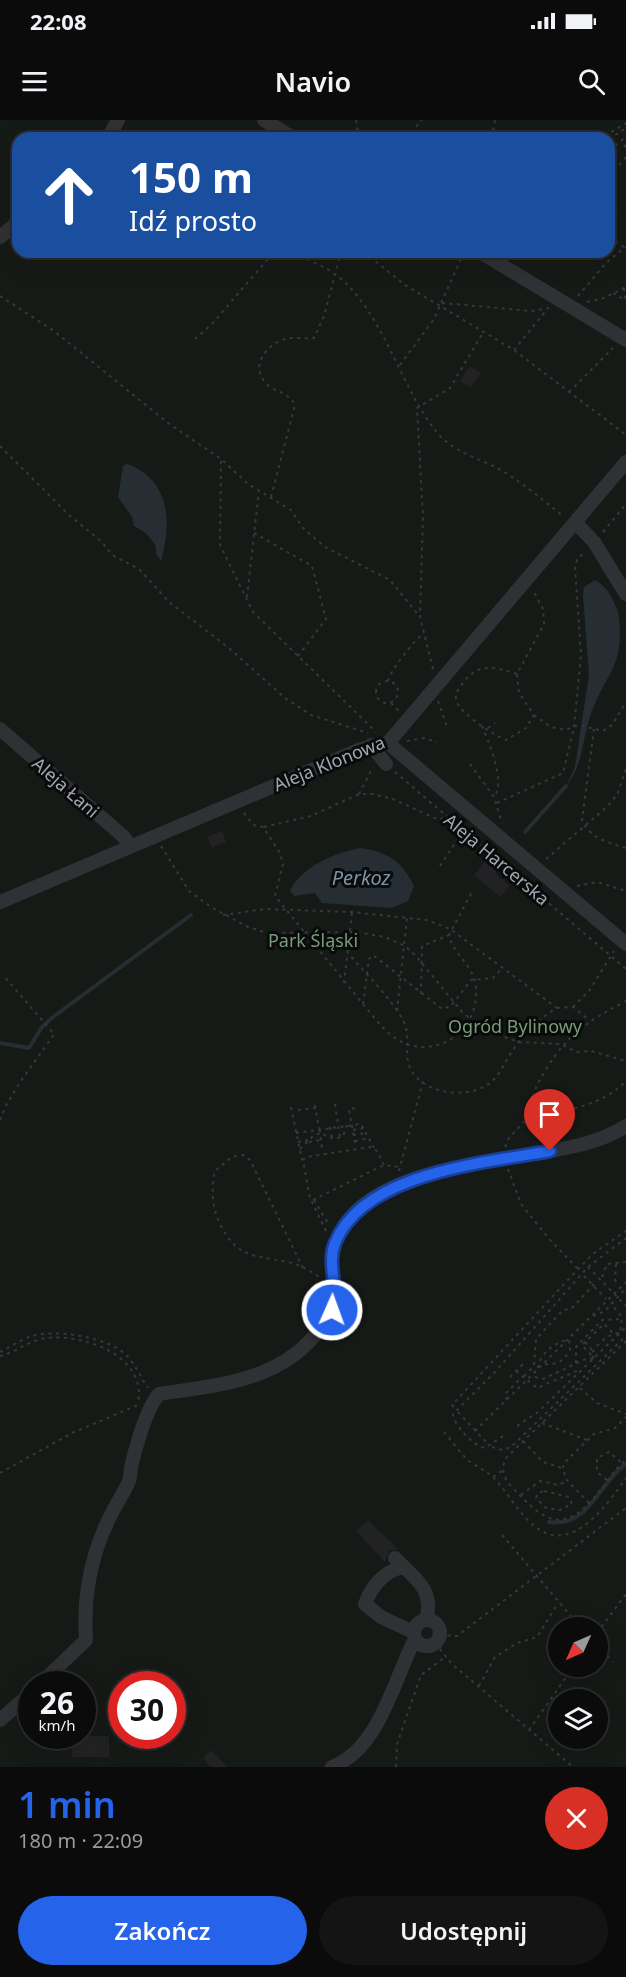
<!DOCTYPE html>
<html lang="pl">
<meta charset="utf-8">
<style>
body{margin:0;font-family:"Noto Sans",sans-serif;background:#141415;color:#f1f3f6;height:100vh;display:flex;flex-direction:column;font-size:22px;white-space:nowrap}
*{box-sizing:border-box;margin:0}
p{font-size:20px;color:#9a9b9d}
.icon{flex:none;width:33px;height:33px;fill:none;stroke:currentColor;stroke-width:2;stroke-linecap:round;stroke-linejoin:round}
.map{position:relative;height:1647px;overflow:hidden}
.side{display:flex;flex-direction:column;background:#0b0b0c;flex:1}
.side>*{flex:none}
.banner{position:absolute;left:12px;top:12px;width:603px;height:126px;border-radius:18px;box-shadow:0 6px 24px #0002,0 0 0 2px #2b2b2d;background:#1a4fa0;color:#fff;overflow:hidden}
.needle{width:39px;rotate:225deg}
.buttons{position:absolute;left:548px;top:1497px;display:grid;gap:12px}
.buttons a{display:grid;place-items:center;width:60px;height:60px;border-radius:50%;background:#0b0b0c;box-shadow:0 6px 24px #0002,0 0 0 2px #2b2b2d;font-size:30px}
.speed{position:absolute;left:18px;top:1551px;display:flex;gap:12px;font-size:30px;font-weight:700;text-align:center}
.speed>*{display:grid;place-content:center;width:78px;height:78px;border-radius:50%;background:#0b0b0c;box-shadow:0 6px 24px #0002,0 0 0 2px #2b2b2d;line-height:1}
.speed small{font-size:15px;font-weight:400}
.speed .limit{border:9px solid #d22;background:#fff;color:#111}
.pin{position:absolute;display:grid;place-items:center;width:51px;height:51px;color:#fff;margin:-62px -26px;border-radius:50% 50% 50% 0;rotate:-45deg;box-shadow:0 0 6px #0007}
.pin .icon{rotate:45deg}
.me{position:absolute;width:66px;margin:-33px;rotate:2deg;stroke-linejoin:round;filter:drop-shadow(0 0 4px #0008)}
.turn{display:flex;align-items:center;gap:21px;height:126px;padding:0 18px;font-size:27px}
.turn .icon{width:78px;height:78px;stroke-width:2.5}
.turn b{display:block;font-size:42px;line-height:51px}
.round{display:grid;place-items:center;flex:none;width:63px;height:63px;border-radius:32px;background:#141415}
.summary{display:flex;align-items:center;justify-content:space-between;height:102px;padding:0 18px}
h1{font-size:36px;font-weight:600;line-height:45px;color:#2563eb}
.cta{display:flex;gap:12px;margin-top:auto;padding:12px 18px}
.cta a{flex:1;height:69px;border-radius:36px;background:#2563eb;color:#fff;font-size:24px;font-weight:600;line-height:69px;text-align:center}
.cta a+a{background:#141415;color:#f1f3f6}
.status{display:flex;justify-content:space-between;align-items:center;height:42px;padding:0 30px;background:#0b0b0c;direction:ltr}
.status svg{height:16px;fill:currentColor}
header{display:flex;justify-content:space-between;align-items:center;height:78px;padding:0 18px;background:#0b0b0c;font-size:27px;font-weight:600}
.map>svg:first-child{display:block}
.green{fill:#161a16;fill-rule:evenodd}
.water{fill:#262d33}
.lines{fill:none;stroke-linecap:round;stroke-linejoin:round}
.stream{stroke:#262d33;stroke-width:4}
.building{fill:#222224}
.path{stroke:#36383c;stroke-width:2;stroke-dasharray:3 4.5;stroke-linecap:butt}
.street{stroke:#303135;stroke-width:14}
.route-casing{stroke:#184099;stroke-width:15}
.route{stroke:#2563eb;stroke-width:10}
.labels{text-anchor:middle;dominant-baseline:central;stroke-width:6;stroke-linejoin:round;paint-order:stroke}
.street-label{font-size:18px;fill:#a1a6b0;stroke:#0a0a0b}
.park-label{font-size:18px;fill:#789b7a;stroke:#0a0a0b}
.water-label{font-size:20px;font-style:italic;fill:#7894ab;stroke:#0a0a0b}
</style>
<div class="status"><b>22:08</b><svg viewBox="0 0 49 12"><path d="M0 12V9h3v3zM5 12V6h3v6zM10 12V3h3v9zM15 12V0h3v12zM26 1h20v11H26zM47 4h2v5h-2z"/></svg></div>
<header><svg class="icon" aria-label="menu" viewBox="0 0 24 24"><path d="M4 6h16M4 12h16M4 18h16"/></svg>Navio<svg class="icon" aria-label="search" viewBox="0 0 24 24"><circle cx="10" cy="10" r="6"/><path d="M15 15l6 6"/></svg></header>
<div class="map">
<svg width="626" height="1647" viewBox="0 0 626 1647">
<rect width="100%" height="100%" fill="#0f0f10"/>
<path class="green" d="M0 0H626V1647H0ZM18 18H609V132H18ZM558 1508H597V1546H558ZM32 1564H82V1616H32ZM122 1564H172V1616H122ZM558 1580H597V1618H558Z"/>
<path class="water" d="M127 344C163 357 171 389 165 424 163 430 163 437 161 441L156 434V426L146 413 134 406 132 397 118 377 123 346Z
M595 460C608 467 613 479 618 492 626 548 606 550 590 597 582 621 583 646 566 666L575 647 589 555 583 476 584 467Z
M360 728C388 732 402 741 414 766L408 781 392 788 322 783 315 773 294 776 290 770C303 746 335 733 360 728Z"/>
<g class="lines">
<path class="stream" d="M525 712 566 666
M0 923 29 928 42 907 53 897 191 795
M549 1402C590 1408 599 1362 626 1344"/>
</g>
<path class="building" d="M470 246 481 253 471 268 460 261Z
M222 711 226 722 212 728 207 717Z
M488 738 499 748 495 753 510 766 500 777 474 755Z
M368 1400 398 1429 389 1431 385 1442 356 1411Z
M72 1616H109V1637H72Z
M211 1630 227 1647H210L203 1638Z"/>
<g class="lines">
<path class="path" d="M356 0 359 18
M605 16 626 3
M406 18 422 0
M492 18 495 0
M609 19 626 8
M624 25 626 27
M609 30 626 17
M609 44 616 49
M612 66 616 49 626 37
M609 69H610
M609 95 617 90
M609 106 615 113
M609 117 625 128
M294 132C309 141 328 147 341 159 384 196 401 267 435 310 453 334 485 339 509 355 528 367 545 382 563 396
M364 132 405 165 514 230 626 315
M624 168 625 180
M613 173 626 181
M0 176 54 211 168 303 221 339 248 364 291 390 303 408 325 427 390 460 420 497
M578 176 607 142 626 127
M587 182 604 178 626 167
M442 183 531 191 549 188
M195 219 212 204 274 132
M514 230 548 188
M400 245 434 199 464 132
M569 272 613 228
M0 326 69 395 102 422 112 435 139 449 169 482 229 528 285 578 311 595 368 613
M221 341 220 425 253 492 376 612
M271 377 295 285C288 271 274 273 265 262 250 245 267 224 285 219 293 217 304 219 314 218L324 196 341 132
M603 412 626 384
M254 413 312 446 326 499 298 536
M247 477 259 370
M433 549 420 497 423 397 417 288 450 268 484 211
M517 554C494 547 479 542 463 563 459 568 455 573 456 580 460 594 494 615 506 620L526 608 534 595 519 573 517 554 544 504 543 489 533 470
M388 561C389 552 416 518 424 513
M376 572a11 11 0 1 1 22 0a11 11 0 1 1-22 0Z
M438 581 447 607
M391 583 400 592
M534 595 551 607 565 610 579 605 603 611 612 605 626 582
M482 606C489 622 506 663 494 677
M488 608 495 603
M594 609 582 700C589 718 609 723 626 728
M407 621 424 618 437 622
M470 644 494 677 502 703
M395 652 626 849
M359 674 373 647
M497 683 563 653 574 607 581 535 575 448 577 440 585 431
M244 693 253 705 263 707 280 733 283 744 275 776 376 900C386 911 395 921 410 925 446 935 479 905 476 868 475 846 453 835 449 815L472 772
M264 707 311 696 359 674H373L393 679 439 700 447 696
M161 726 189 771 211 787 248 807 267 813 356 812 385 817 405 826 416 836 462 892 483 909 518 922 561 924 576 932 591 931 626 941
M546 739 608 686 617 675 626 649
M440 746 463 711
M577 766 597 762 626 771
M223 795 265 789 352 792 427 800 450 809 557 888C535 901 523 914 509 936 504 944 499 956 491 962 469 981 418 974 409 945 403 923 414 915 398 892 384 871 364 852 348 833
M344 863 352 792
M421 874 422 826 449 815
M363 884 369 839 373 835 442 889 451 886 471 860 493 858 502 848
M573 887 589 871 614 831
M557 888 573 887 589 900
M397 891 407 798
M335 984 340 1018
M315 985 319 1009
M291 987 302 1040
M298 990 316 988
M530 995C562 993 604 985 626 961
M0 1000C12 968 36 942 54 914L3 855
M330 1007 332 1019
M320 1009V1013L335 1019 343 1016 347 1005
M353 1010 365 1008
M296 1013 361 1004 374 1028
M353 1015 367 1013
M355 1021 370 1018
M298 1022 308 1020
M309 1022 321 1020
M355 1023 349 989 356 988
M505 1027 509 1018 530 995C530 978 536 966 545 951 569 912 587 902 626 881
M300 1029 312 1017 320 1013 322 1028
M508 1049 521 1084 549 1119 580 1151
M399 1051 423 961
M313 1080 384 1045 400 1047
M314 1080 329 1105
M326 1111 310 1078 303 1040 306 1037 371 1027 377 1031 384 1045
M616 1144 615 1160 618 1164
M588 1147 626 1186
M303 1148 250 1040 243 1035 232 1037 215 1051C211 1068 212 1086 219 1102 236 1138 253 1135 287 1142 300 1144 310 1151 321 1158
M584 1156 606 1179
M602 1157 607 1144 626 1142
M626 1171V1172
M593 1196 605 1191 626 1168
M626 1221 507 1337C500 1348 503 1357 511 1366 547 1405 565 1416 602 1368 610 1359 615 1347 626 1341
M585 1222 593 1231
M0 1232C10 1227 19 1221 29 1217 52 1208 106 1217 124 1233 135 1243 140 1256 148 1268
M591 1235 582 1225 604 1204 613 1213
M0 1236C17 1232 29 1220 47 1218 85 1214 147 1236 138 1283
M594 1238 591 1235C596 1225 608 1213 620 1213L622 1197 613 1186
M576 1243V1227L602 1200 622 1199
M545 1244C557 1245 564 1241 570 1230L569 1220
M538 1248C539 1234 556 1221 569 1220
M516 1251 537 1268 579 1250
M524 1256 534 1246 536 1219 563 1190 571 1189 597 1161
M510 1257 523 1244
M535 1257 543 1259 588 1238 593 1239
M580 1268 597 1283 626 1294
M507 1280 505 1274 519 1260
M454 1287 452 1285 578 1149 594 1133 626 1111
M458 1292 487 1323
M542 1303 587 1320
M517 1306 538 1292 626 1207
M475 1311 626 1162
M444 1312C452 1321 459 1332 468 1340 476 1347 486 1350 494 1358 509 1374 521 1398 540 1410 575 1432 609 1382 626 1358
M503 1316 485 1328C473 1326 454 1305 453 1294L495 1252 588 1147 626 1118
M523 1321 543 1342 562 1348
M492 1327 502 1330 511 1327 626 1216
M0 1353 72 1313 138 1285
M493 1357 503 1350
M607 1360 597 1352V1338L609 1332 622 1343
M544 1371 569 1377 572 1384 560 1390 546 1388 536 1378 538 1373Z
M521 1375 540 1361 558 1365 568 1361
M589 1383 565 1358 563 1344 594 1314 615 1308 626 1297
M502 1415 581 1508
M597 1513 626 1474
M440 1515 457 1516 626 1388
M435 1523 452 1544 573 1647
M597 1525 613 1542
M479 1566 495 1537 517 1523 537 1517 558 1483
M529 1610 574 1546
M396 1647 397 1624 421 1555 445 1537"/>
<path class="street" d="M264 0 293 18
M108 18 118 0
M0 117 18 102
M480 132 626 220
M576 403 594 422 626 474
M0 609 124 717 130 726
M388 623 626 824
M371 625 386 644
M0 782 361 629 388 623 626 342
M395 1438C414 1458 435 1469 426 1500
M403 1447C384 1451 371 1467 365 1484L381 1497 413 1512
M414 1513a13 13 0 1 1 26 0a13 13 0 1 1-26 0Z
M40 1564 86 1520C83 1481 90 1439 107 1403 113 1389 123 1375 129 1361 131 1356 130 1349 132 1343 137 1323 146 1289 159 1274 218 1265 284 1261 321 1207 326 1200 333 1192 335 1184 337 1172 333 1159 332 1148 330 1125 345 1099 363 1085 409 1049 489 1042 545 1032 573 1027 601 1022 626 1006
M0 1600 32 1572
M332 1647C380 1628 393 1561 415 1519"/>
</g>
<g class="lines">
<defs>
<path id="route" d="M332 1190C340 1168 326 1145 335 1123 364 1052 485 1043 550 1031"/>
</defs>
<use href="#route" class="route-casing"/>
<use href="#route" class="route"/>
</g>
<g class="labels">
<g class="street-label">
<text transform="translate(329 643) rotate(-22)">Aleja Klonowa</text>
<text transform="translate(66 667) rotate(41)">Aleja Łani</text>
<text transform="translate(497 739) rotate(40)">Aleja Harcerska</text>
</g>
<g class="park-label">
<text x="313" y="820">Park Śląski</text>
<text x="515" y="906">Ogród Bylinowy</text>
</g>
<g class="water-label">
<text x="361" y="757">Perkoz</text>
</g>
</g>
</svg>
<div class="buttons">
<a><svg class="needle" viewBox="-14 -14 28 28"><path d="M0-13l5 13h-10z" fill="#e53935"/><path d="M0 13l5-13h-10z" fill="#9a9b9d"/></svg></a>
<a><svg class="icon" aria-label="layers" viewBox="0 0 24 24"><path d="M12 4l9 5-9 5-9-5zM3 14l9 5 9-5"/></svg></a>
</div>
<div class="speed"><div>26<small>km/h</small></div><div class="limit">30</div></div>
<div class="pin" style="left:550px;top:1031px;background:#d93025"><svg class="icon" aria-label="arrive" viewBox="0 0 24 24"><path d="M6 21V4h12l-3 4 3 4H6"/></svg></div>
<svg class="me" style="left:332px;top:1190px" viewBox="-20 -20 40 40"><circle r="17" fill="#2563eb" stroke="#fff" stroke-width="3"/><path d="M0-11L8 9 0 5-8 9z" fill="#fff"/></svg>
<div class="banner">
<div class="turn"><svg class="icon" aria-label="ahead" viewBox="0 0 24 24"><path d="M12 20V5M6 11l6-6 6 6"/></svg><div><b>150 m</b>Idź prosto</div></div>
</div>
</div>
<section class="side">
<div class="summary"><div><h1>1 min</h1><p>180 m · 22:09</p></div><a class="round" style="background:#d93025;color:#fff"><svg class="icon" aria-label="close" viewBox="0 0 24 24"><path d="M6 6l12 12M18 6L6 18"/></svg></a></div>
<div class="cta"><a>Zakończ</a><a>Udostępnij</a></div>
</section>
